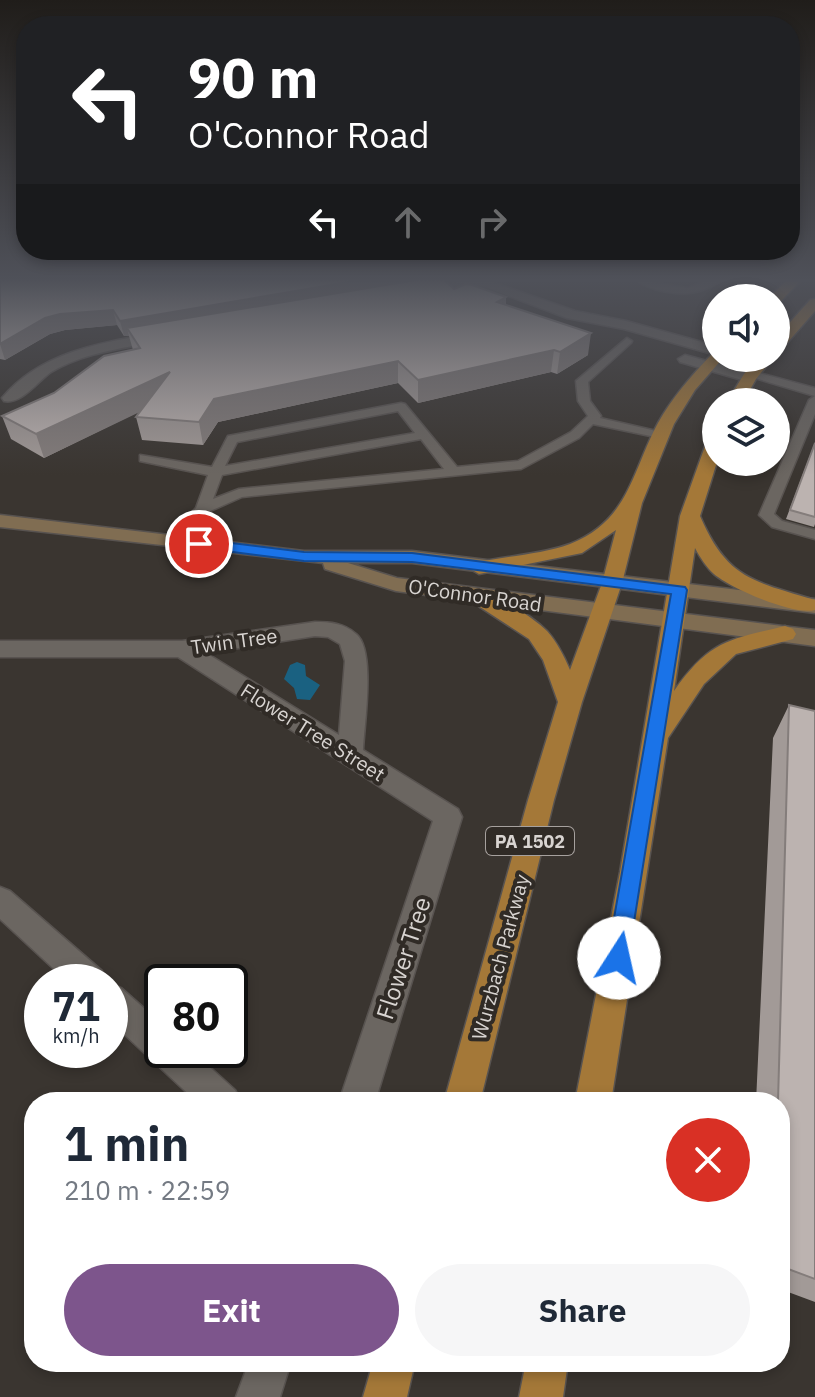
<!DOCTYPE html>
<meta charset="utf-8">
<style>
body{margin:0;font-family:"IBM Plex Sans",sans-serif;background:#f6f6f7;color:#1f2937;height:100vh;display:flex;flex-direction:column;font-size:30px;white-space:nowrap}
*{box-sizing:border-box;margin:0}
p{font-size:26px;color:#747a83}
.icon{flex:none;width:44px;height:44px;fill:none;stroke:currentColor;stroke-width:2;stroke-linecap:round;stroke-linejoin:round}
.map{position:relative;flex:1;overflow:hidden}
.sheet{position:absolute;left:24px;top:1092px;width:766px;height:280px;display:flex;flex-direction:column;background:#fff;border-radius:32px;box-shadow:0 4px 12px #0003}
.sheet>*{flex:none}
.banner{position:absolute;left:16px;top:16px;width:784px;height:244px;border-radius:32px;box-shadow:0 4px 12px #0003;background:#202124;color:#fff;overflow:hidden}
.controls{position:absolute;left:702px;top:284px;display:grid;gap:16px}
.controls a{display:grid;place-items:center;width:88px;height:88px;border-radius:50%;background:#fff;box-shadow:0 4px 12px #0003;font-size:40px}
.speed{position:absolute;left:24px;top:964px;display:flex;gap:16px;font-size:40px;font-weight:700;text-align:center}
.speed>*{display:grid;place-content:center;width:104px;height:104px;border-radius:50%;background:#fff;box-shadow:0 4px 12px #0003;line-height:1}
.speed small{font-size:20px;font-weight:400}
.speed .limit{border:4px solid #111;border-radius:12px;background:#fff;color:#111}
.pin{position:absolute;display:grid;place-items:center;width:68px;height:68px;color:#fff;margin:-34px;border:4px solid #fff;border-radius:50%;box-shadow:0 2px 8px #0007}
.me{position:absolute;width:88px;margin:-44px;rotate:10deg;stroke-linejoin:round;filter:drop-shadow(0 0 6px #0008)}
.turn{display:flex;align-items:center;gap:28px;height:168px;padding:0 40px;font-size:36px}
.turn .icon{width:104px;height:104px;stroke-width:2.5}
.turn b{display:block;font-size:56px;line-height:68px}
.lanes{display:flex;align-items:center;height:76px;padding:0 40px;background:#0003;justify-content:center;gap:40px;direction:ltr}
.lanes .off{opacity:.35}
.round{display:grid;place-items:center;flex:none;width:84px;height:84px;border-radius:42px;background:#f6f6f7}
.head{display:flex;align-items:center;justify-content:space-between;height:136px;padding:0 40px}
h1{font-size:48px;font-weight:700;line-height:60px}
.button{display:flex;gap:16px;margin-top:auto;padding:16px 40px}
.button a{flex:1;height:92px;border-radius:48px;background:#7d558c;color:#fff;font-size:32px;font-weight:700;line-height:92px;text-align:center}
.button a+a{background:#f6f6f7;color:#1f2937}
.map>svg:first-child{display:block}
.water{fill:#1a6181}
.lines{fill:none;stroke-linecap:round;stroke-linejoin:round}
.service-casing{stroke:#585350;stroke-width:3}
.minor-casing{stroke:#585350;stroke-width:3}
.tertiary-casing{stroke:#585350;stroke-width:3}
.secondary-casing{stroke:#585350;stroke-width:3}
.trunk-casing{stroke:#585350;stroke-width:3}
.service{fill:#6b6661;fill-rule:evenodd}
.minor{fill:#6b6661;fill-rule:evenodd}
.tertiary{fill:#6b6661;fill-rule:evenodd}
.secondary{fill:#806d52;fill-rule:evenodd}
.trunk{fill:#a47838;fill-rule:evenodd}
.wall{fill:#a29a97}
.shaded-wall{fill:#847d7b}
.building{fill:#bcb3b0;stroke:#847d7b;stroke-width:2}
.route{fill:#1a73e8;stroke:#114b97;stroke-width:2}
.labels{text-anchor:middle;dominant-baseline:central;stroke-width:8;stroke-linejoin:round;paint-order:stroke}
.shield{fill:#302b26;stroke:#a6a19e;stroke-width:2}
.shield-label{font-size:18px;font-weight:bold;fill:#d8d4d1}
.street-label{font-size:20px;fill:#d8d4d1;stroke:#302b26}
.near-street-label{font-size:24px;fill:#d8d4d1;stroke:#302b26}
</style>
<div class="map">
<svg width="815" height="1397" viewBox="0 0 815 1397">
<rect width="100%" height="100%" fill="#3a3530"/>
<path class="water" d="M297 662 305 665 306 676 320 685 310 700 297 699 294 688 284 679 290 665Z"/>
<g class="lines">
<defs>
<path id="service" d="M633 279 688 288 710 279H721C696 301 659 295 633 279Z
M627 338 632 341 631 343 588 382 590 401 601 416 600 418 665 433V439L593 424 579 438 521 469 242 497 208 512 178 544H168L166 541 196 508 208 475 140 461V455L212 467 228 436 401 403 405 404 457 467 518 461 571 432 588 416 578 401 576 381ZM398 411 415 433 225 466 237 442ZM421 439 444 469 239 489 213 499 222 475Z
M752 371 815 388V396L748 376V372Z
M815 396V414L774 514 782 521 815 530V539L772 527 759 515 809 400Z"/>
<path id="minor" d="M478 279 483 280V286L420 296 414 292 420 288Z
M163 332 168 333V339C128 348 87 351 51 372 38 381 21 405 4 401L2 398C42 350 106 342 163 332Z
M315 622C330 622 344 623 356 634 376 650 364 725 363 750L458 809 462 817 375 1102H339L433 821 178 657H0V641H182ZM315 636 328 637 340 644 345 661 339 735 206 653Z
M0 887 10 891 102 971 107 982H68L0 919Z
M110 983 121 988 162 1024V1050H191L235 1090 241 1102H197L110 1021Z
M249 1362H291L280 1397H236Z"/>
<path id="tertiary" d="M464 279H483L575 311 626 321 716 346V355L624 329 567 318Z
M685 355 754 374 757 377 749 382 680 362 678 359Z"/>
<path id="secondary" d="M0 515 304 551H412L815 599V613L412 563H348L397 578 815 630V646L396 591 325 569 323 563 0 527Z"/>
<path id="trunk" d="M788 279H802L781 301 769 298Z
M815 299V311L781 350 776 351V338L810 300Z
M716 354V358H723L695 390 674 424 642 503 622 583 582 702 554 800 480 1102H444L528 800 558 702 543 660 529 639 460 594 464 589C483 584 533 617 547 631 557 642 564 656 570 670L602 583 616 530 582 553 479 574 469 568 479 562C508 556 543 554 570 544 629 521 632 471 658 423 672 398 691 376 711 355Z
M758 358H773L756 379 743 402H727L744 374Z
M716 433 717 462 700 516C727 579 753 581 815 600V610C794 616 730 588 714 574 706 567 700 557 695 548L674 691C710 640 728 640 785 626L793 629 796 634 793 639 736 654 704 684 668 738 611 1102H575L620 872 680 516 708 438Z
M373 1362H415L407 1397H363Z
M526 1362H568L563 1397H519Z"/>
</defs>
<use href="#service" class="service-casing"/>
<use href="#minor" class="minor-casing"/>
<use href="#tertiary" class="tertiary-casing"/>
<use href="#secondary" class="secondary-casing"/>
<use href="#trunk" class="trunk-casing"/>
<use href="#service" class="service"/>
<use href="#minor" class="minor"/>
<use href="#tertiary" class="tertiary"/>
<use href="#secondary" class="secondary"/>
<use href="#trunk" class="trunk"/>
</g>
<path class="wall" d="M0 279 454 289 506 297V305L588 355 557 374 551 372 418 403 398 383 218 422 203 445 142 440 136 417 140 411 44 458 11 439 2 416 54 393 133 350 129 336H124L117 325 65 330 50 334 5 360 0 359Z
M815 442V524L814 527 786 519Z
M789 705 815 711V1302L780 1289V1102H756L773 738Z"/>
<path class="shaded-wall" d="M366 279H423L127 328 129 336H124L120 321Z
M506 297 505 318 497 302Z
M113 310 117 325 65 330 50 334 5 360 0 344 45 318 60 314Z
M591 333 588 355 557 374 560 352Z
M554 350 551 372 418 403V380Z
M398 361V383L218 422 203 445 199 422 214 399Z
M170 372 175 395 44 458 36 434Z"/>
<path class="building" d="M0 279H366L120 321 113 310 60 314 45 318 0 344Z
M422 279H443L454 289 466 284 472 285 506 297 497 302 591 333 560 352 554 350 418 380 398 361 214 399 199 422 136 417 170 372 36 434 2 416 54 393 104 356 140 348 127 328Z
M815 443V517L790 510Z
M789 705 815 711V1279L780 1266V1102H778Z"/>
<linearGradient id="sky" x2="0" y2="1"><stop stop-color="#201d1a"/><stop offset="0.59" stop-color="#4f5159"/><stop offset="1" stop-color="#4f5159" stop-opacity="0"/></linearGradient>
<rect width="815" height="475" fill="url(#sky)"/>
<path class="route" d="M199 539 304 552 412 553 685 587 687 590 627 966 619 970 610 966 607 958 671 594 412 562 304 561 194 547 192 544Z"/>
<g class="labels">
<rect class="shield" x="486" y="827" width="88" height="28" rx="6"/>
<g class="shield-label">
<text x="530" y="841">PA 1502</text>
</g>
<g class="street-label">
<text transform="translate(475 595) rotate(8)">O'Connor Road</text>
<text transform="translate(234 641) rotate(-8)">Twin Tree</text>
<text transform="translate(313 732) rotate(32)">Flower Tree Street</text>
<text transform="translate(500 957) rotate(-75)">Wurzbach Parkway</text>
</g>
<g class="near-street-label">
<text transform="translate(403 958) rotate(-72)">Flower Tree</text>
</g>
</g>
</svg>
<div class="controls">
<a><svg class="icon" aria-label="sound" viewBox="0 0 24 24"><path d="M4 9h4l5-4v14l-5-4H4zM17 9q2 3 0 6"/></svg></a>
<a><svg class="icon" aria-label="layers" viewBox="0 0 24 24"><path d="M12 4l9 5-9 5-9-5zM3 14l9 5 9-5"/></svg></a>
</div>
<div class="speed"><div>71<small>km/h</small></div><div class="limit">80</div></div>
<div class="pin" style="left:199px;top:544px;background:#d93025"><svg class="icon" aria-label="arrive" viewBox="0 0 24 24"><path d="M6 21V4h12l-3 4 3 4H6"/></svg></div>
<svg class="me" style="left:619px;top:958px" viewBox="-20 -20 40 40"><circle r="19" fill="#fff"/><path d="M0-13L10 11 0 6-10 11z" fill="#1a73e8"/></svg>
<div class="banner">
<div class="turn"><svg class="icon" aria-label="left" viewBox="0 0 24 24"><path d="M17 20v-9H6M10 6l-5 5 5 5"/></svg><div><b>90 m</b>O'Connor Road</div></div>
<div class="lanes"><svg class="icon" aria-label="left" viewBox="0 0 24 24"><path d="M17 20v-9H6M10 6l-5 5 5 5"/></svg><svg class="icon off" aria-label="ahead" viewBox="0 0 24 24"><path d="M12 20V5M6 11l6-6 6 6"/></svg><svg class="icon off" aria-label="right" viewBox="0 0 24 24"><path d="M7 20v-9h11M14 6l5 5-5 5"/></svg></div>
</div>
<section class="sheet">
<div class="head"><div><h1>1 min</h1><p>210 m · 22:59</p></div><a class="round" style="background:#d93025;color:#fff"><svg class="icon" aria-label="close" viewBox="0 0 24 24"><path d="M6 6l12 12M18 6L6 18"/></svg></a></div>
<div class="button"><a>Exit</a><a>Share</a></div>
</section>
</div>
